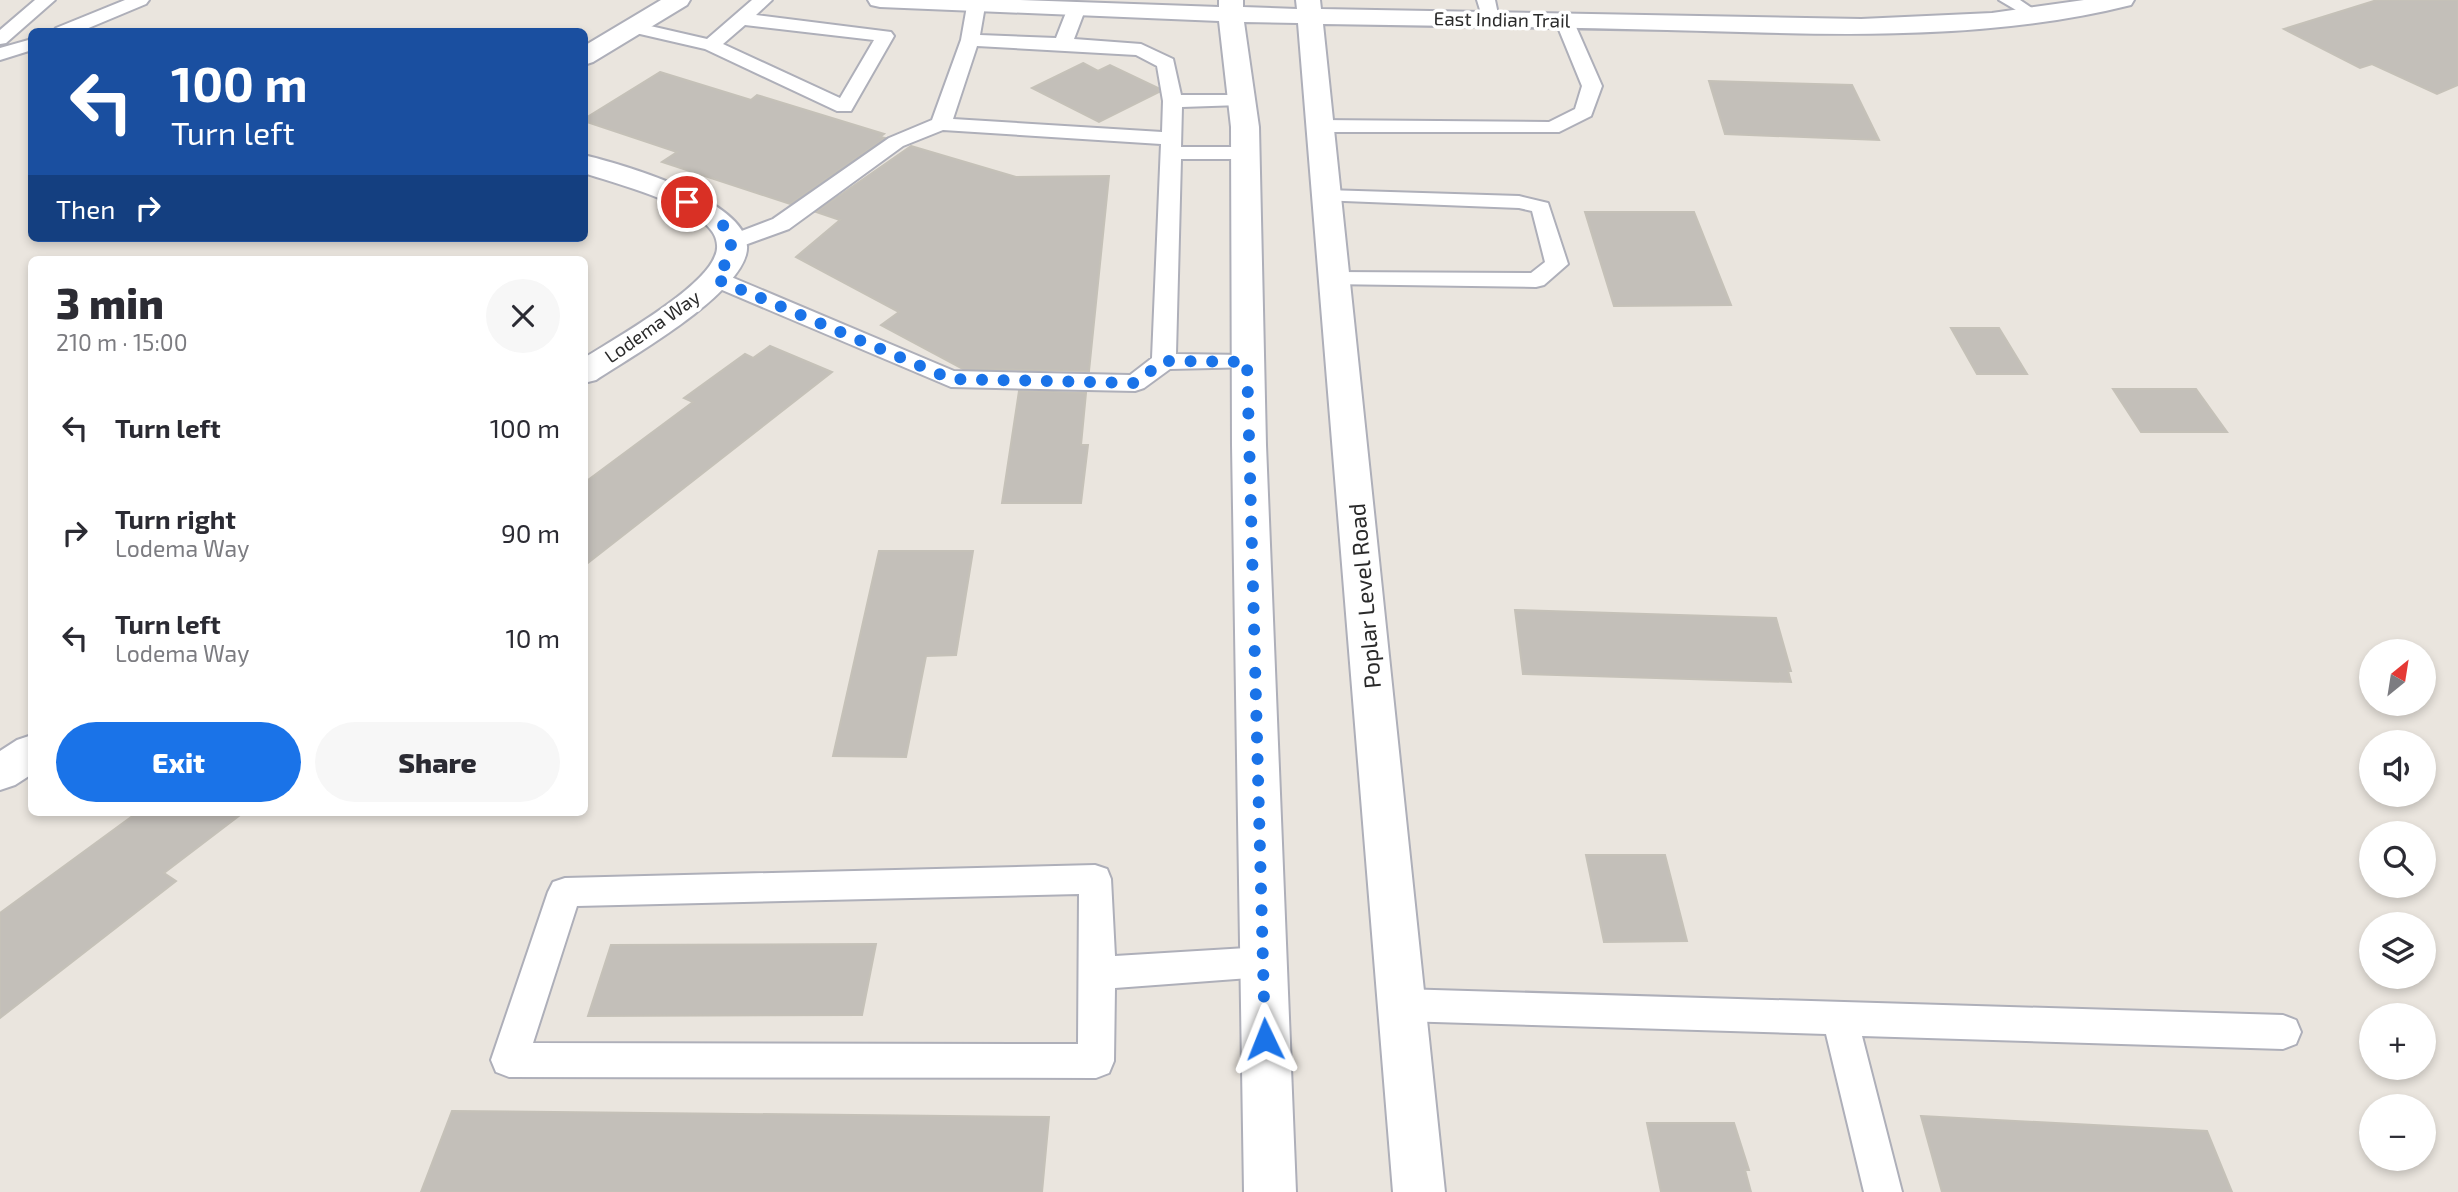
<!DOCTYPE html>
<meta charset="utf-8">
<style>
body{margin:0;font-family:"Exo 2",sans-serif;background:#f7f7f7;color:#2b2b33;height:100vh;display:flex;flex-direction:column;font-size:26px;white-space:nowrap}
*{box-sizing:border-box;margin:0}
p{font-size:23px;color:#7c7c81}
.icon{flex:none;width:38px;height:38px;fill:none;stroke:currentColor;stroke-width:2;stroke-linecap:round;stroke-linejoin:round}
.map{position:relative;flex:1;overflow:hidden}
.details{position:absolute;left:28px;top:256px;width:560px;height:560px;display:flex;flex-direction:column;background:#fff;border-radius:10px;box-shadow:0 4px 10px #0003}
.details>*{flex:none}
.hud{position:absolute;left:28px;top:28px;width:560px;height:214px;border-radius:10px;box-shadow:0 4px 10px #0003;background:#1a4fa0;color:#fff;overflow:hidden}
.needle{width:46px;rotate:30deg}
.fabs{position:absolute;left:2359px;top:639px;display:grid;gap:14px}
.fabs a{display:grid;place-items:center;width:77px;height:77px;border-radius:50%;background:#fff;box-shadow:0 4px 10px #0003;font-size:35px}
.pin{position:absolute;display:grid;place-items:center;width:60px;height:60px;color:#fff;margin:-30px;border:4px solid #fff;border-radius:50%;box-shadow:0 2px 7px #0007}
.me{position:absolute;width:77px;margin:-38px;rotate:358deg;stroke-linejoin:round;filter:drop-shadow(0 0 5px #0008)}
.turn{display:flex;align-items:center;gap:24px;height:147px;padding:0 28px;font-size:32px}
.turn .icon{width:91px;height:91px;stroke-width:2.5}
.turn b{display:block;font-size:49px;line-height:60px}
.then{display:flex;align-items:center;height:66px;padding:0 28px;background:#0003;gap:14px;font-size:26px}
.round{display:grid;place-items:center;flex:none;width:74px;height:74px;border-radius:37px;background:#f7f7f7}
.summary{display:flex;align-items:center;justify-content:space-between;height:119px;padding:0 28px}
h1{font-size:42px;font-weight:800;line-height:52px}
.cta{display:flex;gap:14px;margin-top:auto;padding:14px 28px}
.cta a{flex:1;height:80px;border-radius:42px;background:#1a73e8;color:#fff;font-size:28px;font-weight:800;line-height:80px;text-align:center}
.cta a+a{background:#f7f7f7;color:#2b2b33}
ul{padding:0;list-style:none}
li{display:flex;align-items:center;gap:21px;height:105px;padding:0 28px}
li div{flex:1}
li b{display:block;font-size:26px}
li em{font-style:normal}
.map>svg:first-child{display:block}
.building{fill:#c3bfb9;stroke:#c5c1b8;stroke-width:2}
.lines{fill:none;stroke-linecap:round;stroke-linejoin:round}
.lane-casing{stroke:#aeafb9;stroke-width:4}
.street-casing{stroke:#aeafb9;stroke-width:4}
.secondary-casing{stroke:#aeafb9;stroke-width:4}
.lane{fill:#fff;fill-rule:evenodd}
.street{fill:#fff;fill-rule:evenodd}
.secondary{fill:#fff;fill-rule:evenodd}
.route{stroke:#1a73e8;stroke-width:12;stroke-dasharray:0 21.6}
.labels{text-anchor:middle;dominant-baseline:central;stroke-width:7;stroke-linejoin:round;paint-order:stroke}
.far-street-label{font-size:19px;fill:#2a2a2a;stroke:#fff}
.street-label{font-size:23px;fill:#2a2a2a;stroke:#fff}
</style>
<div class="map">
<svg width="2458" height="1192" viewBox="0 0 2458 1192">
<rect width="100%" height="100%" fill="#eae5de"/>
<path class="building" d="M2377 0H2458V85L2437 94 2372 64 2360 68 2284 29Z
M1083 63 1098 71 1110 65 1158 88 1159 92 1099 122 1032 88Z
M660 72 751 100 757 95 884 134 880 137 885 138 790 204 662 162 677 152 584 121V119Z
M1709 81 1852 85 1879 140 1725 134Z
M911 146 1016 177 1109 176 1089 371 963 369 881 325 899 312 796 257 840 220 816 212Z
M1585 212H1694L1731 305 1614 306Z
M1951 328H1999L2027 374H1977Z
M770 346 832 372 584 566V483L693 402 684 398 745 354 753 358Z
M2113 389H2196L2227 432H2141Z
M1019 391 1086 393 1081 445H1088L1081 503H1002Z
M879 551H973L956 655 926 656 906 757 833 756Z
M1515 610 1776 618 1791 671H1788L1791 682 1523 674Z
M138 812H244L164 873 176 881 0 1018V913Z
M1586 855H1665L1687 941 1604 942Z
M876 944 862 1015 588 1016 611 945Z
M452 1111 1049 1117 1042 1192H421Z
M1921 1116 2207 1131 2232 1192H1942Z
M1647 1123H1734L1749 1170H1745L1751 1192H1661Z"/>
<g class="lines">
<defs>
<path id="lane" d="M35 0H55L6 43 0 44V30Z
M125 0H149L146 4 79 32H53L56 28Z
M752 0H772L756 15 891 32 894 36 851 111H837L705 49 627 31 624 27 633 22 707 39ZM745 25 874 40 840 98 723 44Z
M1477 0H1495L1499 19 1496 23H1484Z
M1999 0H2020L2042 15 2033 20Z
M976 1 985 6 980 35 1056 38 1067 10 1076 5 1085 10 1074 39 1141 44 1173 59 1181 95H1248L1251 99 1241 105 1182 107 1181 147H1245L1252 149 1255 153 1252 157 1245 159H1181L1176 354 1247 355 1255 357 1259 362 1255 367 1170 369 1144 388 1135 391 951 387 708 284 705 279 708 274H724L954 371 1130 375 1152 358 1161 144 943 130 903 146 789 229 731 250 723 248 720 243 723 238 773 219 889 138 932 120 961 40 967 6ZM977 46 1136 55 1157 66 1163 101 1162 132 953 119Z
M1564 15 1573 20 1602 86 1591 116 1559 132H1320L1313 130 1310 126 1313 122 1320 120 1549 122 1575 109 1582 86 1555 20Z
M32 39V50L0 60V48Z
M1326 190 1519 196 1548 203 1568 264 1544 285 1536 287 1326 284 1323 279 1326 274 1334 272 1531 273 1545 262 1532 211 1519 208 1319 200 1316 196 1319 192Z
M1095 865 1107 869 1111 879 1115 956 1263 947 1275 951 1280 962 1275 973 1263 977 1115 988 1114 1061 1109 1073 1096 1078 509 1077 496 1072 491 1060 548 892 553 882 565 878ZM1079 894 1078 1044 533 1043 577 906Z
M1401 989 2283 1015 2296 1020 2301 1032 2296 1044 2283 1049 1862 1036 1902 1192H1864L1826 1034 1401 1021 1389 1016 1383 1005 1389 994Z"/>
<path id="street" d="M661 0H690L687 5 593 62 584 65V46Z
M584 155C620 164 761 203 746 255 733 299 634 355 596 380L584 383V358C616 338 703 289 715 256 719 248 717 237 711 230 691 203 617 184 584 173Z
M32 735V774L15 785 0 790V751L17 740Z"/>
<path id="secondary" d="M868 0H1020L1219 7V0H1243V7L1297 9 1296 0H1320L1321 9 1861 19 1992 13 2084 0H2134L2131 5C1980 43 1821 34 1667 30 1552 27 1437 26 1323 24L1445 1192H1393L1298 23 1244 22 1259 127 1266 445 1296 1192H1244L1232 445 1231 127 1219 21 880 7 871 5Z"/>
</defs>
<use href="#lane" class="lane-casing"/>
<use href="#street" class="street-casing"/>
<use href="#secondary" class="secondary-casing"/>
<use href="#lane" class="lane"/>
<use href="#street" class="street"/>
<use href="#secondary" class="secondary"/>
</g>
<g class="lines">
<path class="route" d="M687 202C728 224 746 235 716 279L951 379 1135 383 1164 361 1247 362 1265 1039"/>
</g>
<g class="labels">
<g class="far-street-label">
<text transform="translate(1502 19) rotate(1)">East Indian Trail</text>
<text transform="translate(652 326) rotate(-35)">Lodema Way</text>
</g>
<g class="street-label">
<text transform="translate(1364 596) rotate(-95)">Poplar Level Road</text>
</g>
</g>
</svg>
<div class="fabs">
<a><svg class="needle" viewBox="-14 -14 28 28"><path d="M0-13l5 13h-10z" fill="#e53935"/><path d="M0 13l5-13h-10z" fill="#7c7c81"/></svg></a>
<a><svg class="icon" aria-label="sound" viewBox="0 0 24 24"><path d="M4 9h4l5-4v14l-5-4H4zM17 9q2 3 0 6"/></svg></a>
<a><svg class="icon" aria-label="search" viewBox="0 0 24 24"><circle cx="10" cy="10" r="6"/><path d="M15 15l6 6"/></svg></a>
<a><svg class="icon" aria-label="layers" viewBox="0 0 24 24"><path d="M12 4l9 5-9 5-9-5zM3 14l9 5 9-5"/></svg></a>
<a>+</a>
<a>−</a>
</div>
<div class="pin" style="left:687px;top:202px;background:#d93025"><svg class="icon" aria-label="arrive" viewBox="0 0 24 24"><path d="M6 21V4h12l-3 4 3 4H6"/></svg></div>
<svg class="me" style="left:1265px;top:1039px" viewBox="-20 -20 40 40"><path d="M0-17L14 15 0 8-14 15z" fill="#1a73e8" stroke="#fff" stroke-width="4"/></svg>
<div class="hud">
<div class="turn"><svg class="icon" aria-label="left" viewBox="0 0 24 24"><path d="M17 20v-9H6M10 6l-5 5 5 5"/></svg><div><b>100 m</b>Turn left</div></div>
<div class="then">Then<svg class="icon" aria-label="right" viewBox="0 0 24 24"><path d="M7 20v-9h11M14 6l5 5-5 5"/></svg></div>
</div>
<section class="details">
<div class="summary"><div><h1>3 min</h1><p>210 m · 15:00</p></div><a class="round"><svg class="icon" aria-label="close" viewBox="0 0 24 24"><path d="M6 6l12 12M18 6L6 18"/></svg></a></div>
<ul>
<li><svg class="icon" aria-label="left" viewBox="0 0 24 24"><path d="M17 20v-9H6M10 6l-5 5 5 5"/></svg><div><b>Turn left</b></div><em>100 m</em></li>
<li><svg class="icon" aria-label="right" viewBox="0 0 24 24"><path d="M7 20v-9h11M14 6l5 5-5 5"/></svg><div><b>Turn right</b><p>Lodema Way</p></div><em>90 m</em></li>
<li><svg class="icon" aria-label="left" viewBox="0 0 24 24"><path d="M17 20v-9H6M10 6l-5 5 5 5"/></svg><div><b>Turn left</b><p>Lodema Way</p></div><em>10 m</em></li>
</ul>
<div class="cta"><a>Exit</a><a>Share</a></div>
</section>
</div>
